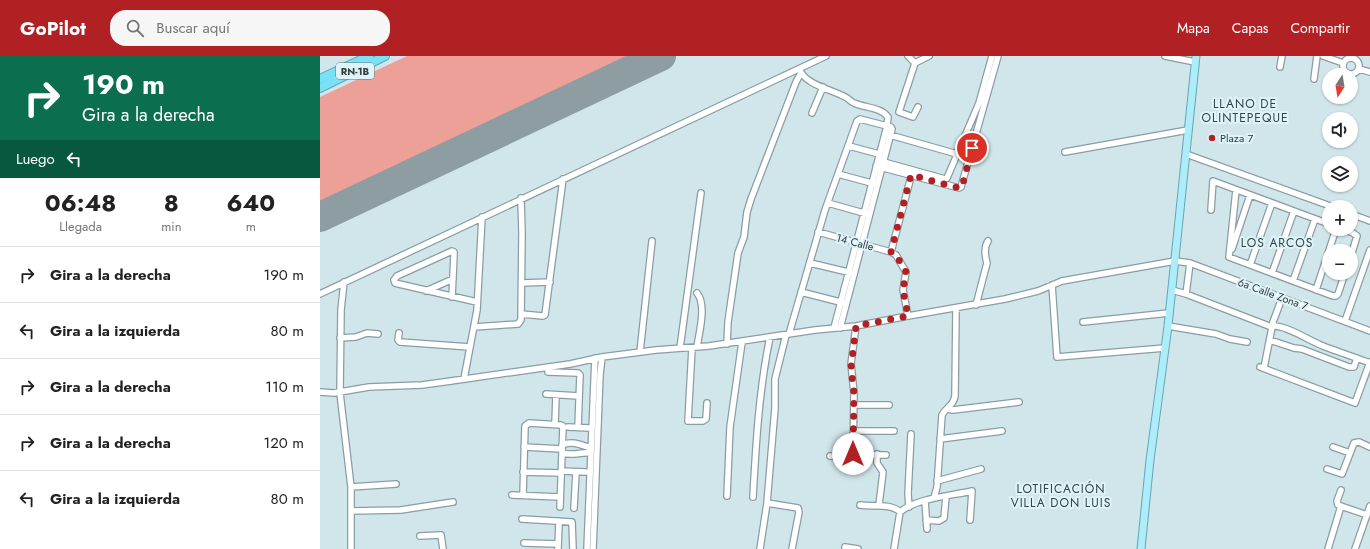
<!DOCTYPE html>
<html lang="es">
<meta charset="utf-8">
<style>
body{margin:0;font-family:Jost,sans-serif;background:#f6f6f6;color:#222;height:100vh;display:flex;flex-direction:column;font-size:15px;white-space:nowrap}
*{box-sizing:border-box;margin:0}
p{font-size:13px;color:#767676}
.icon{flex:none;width:22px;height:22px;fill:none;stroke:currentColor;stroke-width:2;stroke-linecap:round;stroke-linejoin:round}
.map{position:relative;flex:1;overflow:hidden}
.sheet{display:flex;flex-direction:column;background:#fff;width:320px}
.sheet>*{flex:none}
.guide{background:#0b6e4f;color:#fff;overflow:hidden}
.needle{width:26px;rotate:192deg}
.controls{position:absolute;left:1002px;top:12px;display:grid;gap:8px}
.controls a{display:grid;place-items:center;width:36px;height:36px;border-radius:50%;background:#fff;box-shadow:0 1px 3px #0004;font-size:20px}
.pin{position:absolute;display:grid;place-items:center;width:34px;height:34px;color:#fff;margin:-17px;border:2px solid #fff;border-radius:50%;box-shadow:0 1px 4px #0007}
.me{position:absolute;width:44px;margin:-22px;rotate:0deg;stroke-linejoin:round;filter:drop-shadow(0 0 3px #0008)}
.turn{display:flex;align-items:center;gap:14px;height:84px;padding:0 16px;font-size:18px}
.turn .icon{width:52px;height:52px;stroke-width:2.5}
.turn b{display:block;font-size:28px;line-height:34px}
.then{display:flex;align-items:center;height:38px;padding:0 16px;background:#0003;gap:8px;font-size:15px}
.eta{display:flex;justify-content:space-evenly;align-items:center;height:68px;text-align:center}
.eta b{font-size:24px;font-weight:700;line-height:28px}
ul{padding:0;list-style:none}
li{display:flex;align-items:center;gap:12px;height:56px;padding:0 16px;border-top:1px solid #e0e0e0}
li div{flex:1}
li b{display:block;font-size:15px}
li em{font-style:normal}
header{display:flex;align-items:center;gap:24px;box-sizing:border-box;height:56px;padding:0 20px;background:#b12023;color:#fff}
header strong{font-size:19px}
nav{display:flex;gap:22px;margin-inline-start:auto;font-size:14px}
.search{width:280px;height:36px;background:#f6f6f6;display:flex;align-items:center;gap:10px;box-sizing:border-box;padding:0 14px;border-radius:16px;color:#767676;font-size:15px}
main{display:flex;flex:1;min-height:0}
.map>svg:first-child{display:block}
.green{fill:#eda098}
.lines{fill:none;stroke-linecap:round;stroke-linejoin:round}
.runway{stroke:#8e9da1;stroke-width:30}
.minor-casing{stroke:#8a9da2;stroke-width:8}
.major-casing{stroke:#61a7b6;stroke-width:9}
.highway-casing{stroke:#61a7b6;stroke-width:10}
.minor{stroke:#fff;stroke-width:5.5}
.major{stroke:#afecfa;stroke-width:7}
.highway{stroke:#79e0f6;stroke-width:8}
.route{stroke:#b12023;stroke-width:7;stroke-dasharray:0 12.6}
.poi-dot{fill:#b12023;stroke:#def4f8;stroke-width:1.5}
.labels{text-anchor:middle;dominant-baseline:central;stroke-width:4;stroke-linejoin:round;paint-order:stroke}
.shield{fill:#def4f8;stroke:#677376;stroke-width:1}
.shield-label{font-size:10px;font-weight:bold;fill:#343c3e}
.poi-label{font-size:11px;fill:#343c3e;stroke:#def4f8;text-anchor:start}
.street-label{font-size:11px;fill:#343c3e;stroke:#def4f8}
.neighbourhood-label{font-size:12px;letter-spacing:1px;fill:#334549;stroke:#def4f8}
</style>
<header>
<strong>GoPilot</strong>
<div class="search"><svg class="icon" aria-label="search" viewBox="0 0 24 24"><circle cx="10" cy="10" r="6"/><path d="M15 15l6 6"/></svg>Buscar aquí</div>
<nav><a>Mapa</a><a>Capas</a><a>Compartir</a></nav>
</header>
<main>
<section class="sheet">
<div class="guide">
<div class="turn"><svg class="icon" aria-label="right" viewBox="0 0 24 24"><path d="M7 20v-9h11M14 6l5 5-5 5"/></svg><div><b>190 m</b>Gira a la derecha</div></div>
<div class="then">Luego<svg class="icon" aria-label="left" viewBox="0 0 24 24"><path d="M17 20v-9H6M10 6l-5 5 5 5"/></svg></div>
</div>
<div class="eta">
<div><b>06:48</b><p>Llegada</p></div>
<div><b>8</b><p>min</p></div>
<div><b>640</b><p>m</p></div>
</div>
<ul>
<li><svg class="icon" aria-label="right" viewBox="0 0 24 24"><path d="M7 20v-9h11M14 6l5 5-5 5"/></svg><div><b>Gira a la derecha</b></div><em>190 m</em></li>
<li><svg class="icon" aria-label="left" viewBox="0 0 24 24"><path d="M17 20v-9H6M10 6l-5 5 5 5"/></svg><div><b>Gira a la izquierda</b></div><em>80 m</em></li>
<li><svg class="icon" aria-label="right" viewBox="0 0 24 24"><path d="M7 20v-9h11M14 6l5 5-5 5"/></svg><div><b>Gira a la derecha</b></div><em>110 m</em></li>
<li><svg class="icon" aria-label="right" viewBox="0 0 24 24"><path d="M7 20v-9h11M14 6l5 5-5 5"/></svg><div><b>Gira a la derecha</b></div><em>120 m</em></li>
<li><svg class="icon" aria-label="left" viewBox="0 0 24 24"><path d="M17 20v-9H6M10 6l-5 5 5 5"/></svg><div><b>Gira a la izquierda</b></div><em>80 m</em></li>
</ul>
</section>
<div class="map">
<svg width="1050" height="493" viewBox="0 0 1050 493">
<rect width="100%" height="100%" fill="#d1e6eb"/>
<path class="green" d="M87 0H324L0 152V41Z"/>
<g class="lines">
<path class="runway" d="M0 161 341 0"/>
<defs>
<path id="minor" d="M588 0 595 7
M845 0 875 6
M1003 0 1023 7
M1023 10a8 8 0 1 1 16 0a8 8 0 1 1-16 0Z
M960 11 962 0
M1039 13 1050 16
M480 14C485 29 514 34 527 42 529 43 531 46 534 47 545 52 561 51 568 61L567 70
M994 23 997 0
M598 51 593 61 579 56 595 7 609 0
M492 57 503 31
M570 79 637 98
M529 90 559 98
M745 96 868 74
M866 98 1013 151
M560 105 625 123 627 122 659 47 672 0
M556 110 639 132 641 131 678 0
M518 118 555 128
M508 147 547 158
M891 154 893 125 1009 168
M1031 158 1050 165
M1023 173 1033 177 1037 180 1031 200
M498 176 571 196 576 199 586 216 583 234 588 260
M912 193 930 139
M571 196 592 117
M909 201 1013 240H1016L1018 238 1025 217
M909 201 916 134
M490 207 532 217
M930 209 952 147
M952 217 974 155
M973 225 995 163
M24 226 21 254 20 337 31 431V493
M202 227 230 226
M732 229 737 301 845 292
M852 234 866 238 870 207
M996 234 1016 173
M106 235 133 223
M481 236 524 247
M377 237C387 249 379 277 377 291
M0 238 506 0
M866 238 949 270C965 268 988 284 1003 290 1019 296 1034 301 1050 307
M132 241 134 199V196L132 195 77 220 74 224 75 227 79 228 157 246
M656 249 667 207C665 200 664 191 668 185
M201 258 223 260 225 259 243 123
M1025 265 1050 194
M763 266 849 257
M848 270 896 278 910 283 927 286
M154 271 198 268 201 264 202 177 201 142
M514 272 567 70
M79 277 78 284 80 286 150 291
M469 278 505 154 537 65 540 63 571 71 572 73 520 272
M20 282 36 281 47 277 58 278
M950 284 974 292 982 293 1029 311H1034L1037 302
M407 288 408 266 418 197 424 181 427 156 431 143 476 26 481 17
M360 292 381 137
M372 292 368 365H383L386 363 387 347
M320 296 332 185
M940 311 1035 347 1050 306
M944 312 953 266 962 242
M228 316 258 317 260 319 258 371
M144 323 157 254 162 161
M0 336 14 337 49 331 102 329 131 325 250 308 282 301 336 294 389 290 495 274 536 270 588 260 685 243 718 235 742 225 855 205 870 207 1050 275
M226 338 259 340
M534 349H569
M628 353 633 354 699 346
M235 368 236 339
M248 371 269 372
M534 375H574
M620 383 682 375
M242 389C251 384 262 389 271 392
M204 391 242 393
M1013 391 1030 397
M242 397C252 400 261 396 271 397
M533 398 566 399
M557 398V407L563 416 559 449
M510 400 530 402 533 400 534 337 531 308 536 270
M1007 413 1022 418 1034 387 1039 386 1050 391
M241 415 266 416
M203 416 241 417
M617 425 661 413
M31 431 76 428
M1021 434 1017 445 1018 449 1047 459
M192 439 240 441
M203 439 205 370 209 367 241 369 243 370 240 451
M407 440 410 371 422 286
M433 441C436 387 439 334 450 281
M614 442 617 431 622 359C626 351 633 351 635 340L636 253
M605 445 607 473
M447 447 478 452 479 456 472 493
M540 449C553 451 571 447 580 456
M589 451 588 438 591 378
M254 452 256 416
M31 455 81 454 133 446
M202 463 252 466 253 493
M606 464 619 465 624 462 626 441
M100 480 121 479 123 493
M204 487 238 488
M525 491 538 493
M238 493 239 465
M267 493 275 302
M273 493 280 319 282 301
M440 493 447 447 455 352V323L466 279
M574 493 580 456C597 442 630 440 652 435L650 464
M1008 493 1021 450
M1035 493 1050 450"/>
<path id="major" d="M821 493 830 404 848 270 876 0"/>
<path id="highway" d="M0 23 49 0
M0 32 65 0"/>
</defs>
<use href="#minor" class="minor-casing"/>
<use href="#major" class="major-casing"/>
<use href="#highway" class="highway-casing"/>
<use href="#minor" class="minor"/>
<use href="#major" class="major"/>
<use href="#highway" class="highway"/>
</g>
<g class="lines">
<path class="route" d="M533 398 534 337 531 312 536 270 588 260 583 234 586 216 576 199 571 196 591 119 639 132 642 131 652 92"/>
</g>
<circle class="poi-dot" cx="892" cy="82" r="4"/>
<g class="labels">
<rect class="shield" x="16" y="7" width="38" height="16" rx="3"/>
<g class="shield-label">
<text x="35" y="15">RN-1B</text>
</g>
<g class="poi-label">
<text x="900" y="82">Plaza 7</text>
</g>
<g class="street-label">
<text transform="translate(535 186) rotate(15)">14 Calle</text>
<text transform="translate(953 238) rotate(20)">6a Calle Zona 7</text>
</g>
<g class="neighbourhood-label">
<text x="925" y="48">LLANO DE<tspan x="925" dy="14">OLINTEPEQUE</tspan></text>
<text x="957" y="187">LOS ARCOS</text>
<text x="741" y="433">LOTIFICACIÓN<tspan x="741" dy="14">VILLA DON LUIS</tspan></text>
</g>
</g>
</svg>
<div class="controls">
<a><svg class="needle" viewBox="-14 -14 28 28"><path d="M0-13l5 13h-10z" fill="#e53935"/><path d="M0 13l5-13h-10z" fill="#767676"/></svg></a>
<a><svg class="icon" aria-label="sound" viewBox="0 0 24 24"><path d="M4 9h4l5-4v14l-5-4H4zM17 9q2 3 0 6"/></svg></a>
<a><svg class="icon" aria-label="layers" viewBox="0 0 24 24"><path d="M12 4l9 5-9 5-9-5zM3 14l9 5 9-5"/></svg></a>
<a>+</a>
<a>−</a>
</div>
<div class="pin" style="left:652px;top:92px;background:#d93025"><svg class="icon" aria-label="arrive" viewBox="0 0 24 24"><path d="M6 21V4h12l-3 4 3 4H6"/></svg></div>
<svg class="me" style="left:533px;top:398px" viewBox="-20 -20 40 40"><circle r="19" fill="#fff"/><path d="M0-13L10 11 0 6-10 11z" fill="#b12023"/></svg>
</div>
</main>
